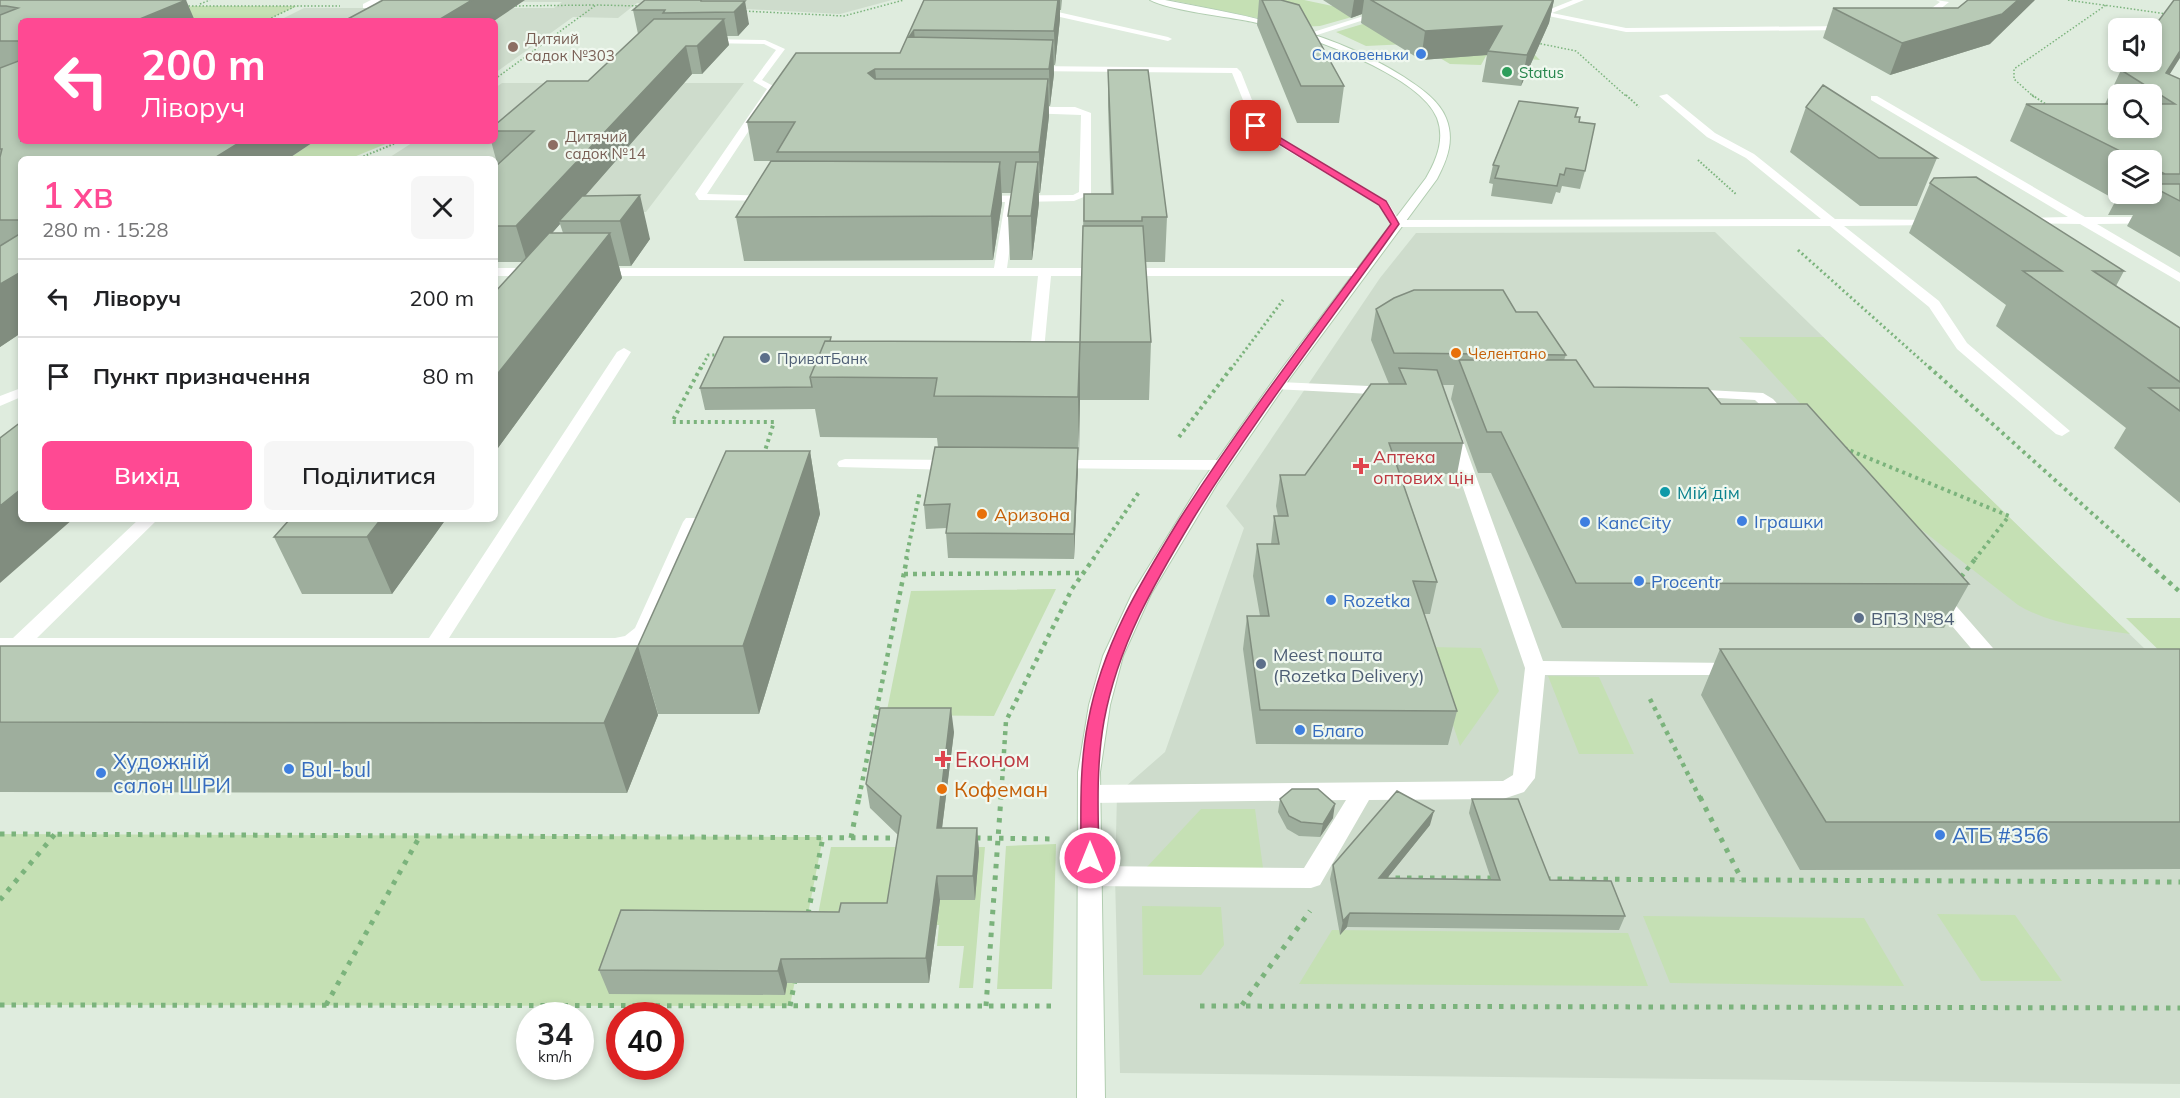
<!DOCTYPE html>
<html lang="uk">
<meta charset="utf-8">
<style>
body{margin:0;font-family:Mulish,sans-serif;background:#f6f6f6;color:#202124;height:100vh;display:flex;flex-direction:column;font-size:22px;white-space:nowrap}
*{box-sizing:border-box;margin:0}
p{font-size:20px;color:#757577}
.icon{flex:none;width:33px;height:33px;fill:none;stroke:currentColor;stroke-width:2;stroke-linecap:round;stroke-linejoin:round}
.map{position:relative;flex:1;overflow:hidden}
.side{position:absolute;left:18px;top:156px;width:480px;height:366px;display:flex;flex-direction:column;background:#fff;border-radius:9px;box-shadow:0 3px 9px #0003}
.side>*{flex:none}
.guide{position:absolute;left:18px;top:18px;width:480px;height:126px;border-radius:9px;box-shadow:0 3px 9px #0003;background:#ff4993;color:#fff;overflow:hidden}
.controls{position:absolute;left:2108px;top:18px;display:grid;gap:12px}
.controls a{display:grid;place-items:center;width:54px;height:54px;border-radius:9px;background:#fff;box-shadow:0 3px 9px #0003;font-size:30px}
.speed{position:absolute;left:516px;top:1002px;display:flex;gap:12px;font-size:30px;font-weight:700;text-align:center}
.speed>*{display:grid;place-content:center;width:78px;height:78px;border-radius:50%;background:#fff;box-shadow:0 3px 9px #0003;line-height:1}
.speed small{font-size:15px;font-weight:400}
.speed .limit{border:9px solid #d22;background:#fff;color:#111}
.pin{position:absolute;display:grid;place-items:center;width:51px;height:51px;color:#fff;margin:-26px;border-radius:12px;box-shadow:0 3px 9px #0006}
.me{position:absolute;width:66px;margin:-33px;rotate:0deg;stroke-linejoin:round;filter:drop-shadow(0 0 4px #0008)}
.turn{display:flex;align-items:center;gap:21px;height:126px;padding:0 24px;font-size:27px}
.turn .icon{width:78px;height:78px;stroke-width:2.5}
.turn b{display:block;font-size:42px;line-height:51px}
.round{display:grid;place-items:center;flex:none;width:63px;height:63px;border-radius:9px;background:#f6f6f6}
.summary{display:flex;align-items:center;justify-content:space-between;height:102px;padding:0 24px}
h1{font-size:36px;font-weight:600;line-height:45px;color:#ff4993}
.button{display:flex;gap:12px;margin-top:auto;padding:12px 24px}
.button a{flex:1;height:69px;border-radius:9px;background:#ff4993;color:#fff;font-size:24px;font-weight:600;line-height:69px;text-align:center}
.button a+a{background:#f6f6f6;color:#202124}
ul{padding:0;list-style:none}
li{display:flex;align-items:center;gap:18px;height:78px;padding:0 24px;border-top:2px solid #e0e0e0}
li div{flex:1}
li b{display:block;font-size:22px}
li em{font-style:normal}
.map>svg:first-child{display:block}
.built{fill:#cedccc}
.green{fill:#c5e0b4}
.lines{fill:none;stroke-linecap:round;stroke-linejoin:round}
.secondary-casing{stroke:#b1cdb0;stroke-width:2}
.path-far5{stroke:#7bb37c;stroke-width:1.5;stroke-dasharray:1.5 2;stroke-linecap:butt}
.path-far4{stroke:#7bb37c;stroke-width:2;stroke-dasharray:1.5 2;stroke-linecap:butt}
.path-far3{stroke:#7bb37c;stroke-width:3;stroke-dasharray:2 3;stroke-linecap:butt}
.path-far2{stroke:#7bb37c;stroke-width:4;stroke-dasharray:3 4;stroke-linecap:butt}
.path-far1{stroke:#7bb37c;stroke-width:4.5;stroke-dasharray:4 5;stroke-linecap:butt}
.path{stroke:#7bb37c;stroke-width:5;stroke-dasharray:4.5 7;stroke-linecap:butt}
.lane{fill:#fff;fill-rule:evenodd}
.secondary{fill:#fff;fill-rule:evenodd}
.wall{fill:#9eae9d;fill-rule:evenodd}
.shaded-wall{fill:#818d7f}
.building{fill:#b8cab6;stroke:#818d7f;stroke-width:1.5}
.route{fill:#ff4993;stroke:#a62f60;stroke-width:1.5}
.education-dot{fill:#8d6e63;stroke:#f0f8ef;stroke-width:2}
.shop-dot{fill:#3f7fe0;stroke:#f0f8ef;stroke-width:2}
.leisure-dot{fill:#2e9e5b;stroke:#f0f8ef;stroke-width:2}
.food-dot{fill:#e8710a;stroke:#f0f8ef;stroke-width:2}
.service-dot{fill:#5c6f8a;stroke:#f0f8ef;stroke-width:2}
.health-dot{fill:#e0444e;stroke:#f0f8ef;stroke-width:2}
.culture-dot{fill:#0f9aa8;stroke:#f0f8ef;stroke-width:2}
.labels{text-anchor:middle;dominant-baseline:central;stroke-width:4.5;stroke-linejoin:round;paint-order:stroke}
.far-education-label{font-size:15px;fill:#785e54;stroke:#f0f8ef;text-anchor:start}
.far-shop-label{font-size:15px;fill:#366cbe;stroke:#f0f8ef;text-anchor:end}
.far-leisure-label{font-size:15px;fill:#27864d;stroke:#f0f8ef;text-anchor:start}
.far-food-label{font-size:15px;fill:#c56008;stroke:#f0f8ef;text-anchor:start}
.far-service-label{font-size:15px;fill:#4e5e75;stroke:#f0f8ef;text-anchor:start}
.health-label{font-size:18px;fill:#be3a42;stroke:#f0f8ef;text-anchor:start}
.culture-label{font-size:18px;fill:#0d838f;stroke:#f0f8ef;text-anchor:start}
.food-label{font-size:18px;fill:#c56008;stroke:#f0f8ef;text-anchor:start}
.shop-label{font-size:18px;fill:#366cbe;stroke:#f0f8ef;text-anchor:start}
.service-label{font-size:18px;fill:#4e5e75;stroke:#f0f8ef;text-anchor:start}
.near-health-label{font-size:21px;fill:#be3a42;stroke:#f0f8ef;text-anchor:start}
.near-shop-label{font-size:21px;fill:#366cbe;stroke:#f0f8ef;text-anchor:start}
.near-food-label{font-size:21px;fill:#c56008;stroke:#f0f8ef;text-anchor:start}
</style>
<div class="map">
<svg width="2180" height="1098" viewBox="0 0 2180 1098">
<rect width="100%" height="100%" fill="#dfecde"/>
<path class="built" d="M393 0H892L840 14 637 3 618 18 573 17 495 73V21H278L304 8H554L562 2 391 1Z
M502 83H744L646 212 495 213V159H387L415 141H495V88Z
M1715 232 2180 683V1084L1120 1073 1115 877 1117 794 1165 752 1244 528 1226 506 1380 278 1416 233Z"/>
<path class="green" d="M1171 0H1304L1366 13 1320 26 1301 27Z
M192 6H297L265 21H156Z
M1386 17 1528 48 1540 60 1486 56 1481 65 1450 64 1420 46 1408 44 1366 46 1336 32Z
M315 141H393L349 159H288Z
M1739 337H1823L2130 634C2092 629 2051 625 2018 605L1904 516Z
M1056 589 994 716 886 715 911 591Z
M2126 618H2180V671Z
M1427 647 1481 648 1499 691 1460 746Z
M1548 676 1599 677 1634 754H1579Z
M1201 809H1255L1263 868 1145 869Z
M0 834 823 837 790 1006 0 1005Z
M1056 844 1052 989H997L1006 846Z
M831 847H985L973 988H959L964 946H937L939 925H816Z
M1142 906 1221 907 1224 945 1201 975H1143Z
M1937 914 2015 915 2062 981H1981Z
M1643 916 1864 918 1904 986 1670 983Z
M1332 930 1628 933 1648 986 1299 984Z"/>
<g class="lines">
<defs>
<path id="secondary" d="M1150 0H1165C1249 16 1331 30 1404 77 1419 87 1439 100 1446 118 1455 140 1447 160 1437 179L1290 378 1217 484 1151 594 1123 656 1110 705 1100 772 1105 1098H1077L1078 772 1089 705 1103 656 1132 594 1200 484 1280 371 1426 178C1437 159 1445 139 1437 118 1419 73 1297 32 1253 22 1230 17 1167 10 1150 0Z"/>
</defs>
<use href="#secondary" class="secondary-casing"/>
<path class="path-far5" d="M2068 0 2167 14
M200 4 210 0
M185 6H340
M512 6 596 5
M742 11 844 16 904 0
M265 21 294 7
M1537 43 1576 51 1627 97
M495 79 596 5 642 6
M2034 97 2014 79V69L2106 5"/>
<path class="path-far4" d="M1626 95 1639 107
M2032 95 2047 105
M357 159 401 141
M1698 160 1737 195"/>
<path class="path-far3" d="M1798 250 1931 369
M701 369 708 355H720
M1231 369 1283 300"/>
<path class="path-far2" d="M701 367 672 422H774L764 454
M1929 367 2143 559
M1179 437 1232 367
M1844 448 2009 516 1975 559
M906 559 920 491
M1093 559 1139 492"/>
<path class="path-far1" d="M2142 558 2180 592
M904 574 1083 573
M1961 577 1976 558
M1650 699 1700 798
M859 798 907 558
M1001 798 1006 721 1072 589 1094 558"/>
<path class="path" d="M1700 797 1742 880
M0 834 902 838
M851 838 859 797
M976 838 1055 839
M1384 878H1496
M1546 879 2180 882
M0 900 55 834
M808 914 823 837
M0 1005 1051 1006
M326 1005 420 836
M1242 1005 1310 911
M790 1006 795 980
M986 1006 1001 797
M1200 1006 2180 1008"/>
<path class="lane" d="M371 0H380L369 8H363V4Z
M1414 0H1426L1314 36 1307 34Z
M1573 0H1584L1552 13 1626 28 1849 26 1853 28 1849 30 1626 32 1524 11 1528 9 1543 12Z
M1936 0 1949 2 1923 23H1917V19L1940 2Z
M1036 7 1168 37 1172 39 1168 41 1033 11Z
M702 39 765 40 785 49 762 80 777 88 707 194 770 196 776 199 774 201 699 200 695 194 767 89 753 81 776 50 764 44 705 43Z
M1029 66 1237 68 1241 72 1263 128 1387 201 1399 220 1821 219 1746 158 1707 137 1659 96 1667 94 1715 133 1754 154 1835 219 1942 220 1944 222 1938 225 1844 226 1939 301 1967 343 2070 431 2062 436 2056 434 1957 349 1929 307 1830 226 1395 227 1391 226 1379 205 1256 132 1232 73 1026 71Z
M1871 96H1877L2085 217H2180V223L2097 224 2180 273V282L2080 224 2016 223 2014 221 2020 218 2068 217 1871 100Z
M1075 107 1091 113V194L1074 201 1016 202 1007 268H1361L1367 272 1361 276H1051L1043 361 1036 365 1029 361 1038 276H596L590 272 596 268H994L1005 202H977L971 199 977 196 1073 195 1079 192 1081 115 1026 113 1021 110 1026 107Z
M495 268H535L541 272 535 276H495Z
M624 348 631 352 449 638H615L625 636 635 628 683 522 686 518H698L701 522 650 636 639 646 615 652H0V638H13L139 519H158L37 638H429L617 352Z
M1279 382 1391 387 1398 391 1391 395 1274 389 1272 386 1274 383Z
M21 388V397L0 406V396Z
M1688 389 1763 393 1773 399 1793 421 1790 424H1780L1755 400 1683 396 1681 393Z
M1452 427 1460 432 1543 661 1734 663 1741 665 1744 670 1741 675H1545L1535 778 1524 792 1503 799 1369 800 1320 885 1311 888 1090 886 1081 883 1078 876 1081 869 1090 866 1304 868 1346 800 1089 803 1081 800 1078 794 1081 788 1089 785 1503 781 1513 775 1525 668 1444 432Z
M845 459 954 460 962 465 954 470 839 467 837 464 839 461Z
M1053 460H1220L1228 465 1220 470 1047 468 1045 465Z
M1937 590 1944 592 2006 663 2009 668 2006 673H1992L1930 600 1928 596Z"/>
<use href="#secondary" class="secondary"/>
</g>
<path class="wall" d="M0 0H186L21 21V333L0 347Z
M924 0H1062L1061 10H1060V19L1055 65H1054V74L1050 106H1049V116L1040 193H1039V203L1032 260H1010L1008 216 1012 193H1002V203L993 260 744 261 736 217 771 161H754L747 122 900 53Z
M1259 0H1281L1344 86 1339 123H1297L1257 25Z
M1323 0H1554L1549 23 1521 86 1482 82 1487 55 1421 60 1361 23 1362 14 1351 18Z
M729 1 749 24 738 36H727L729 45 702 74H692L585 196 650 239 631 266H619L622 278 495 452V292L522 262H495V167L499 163H497L491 141H495V125L588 81 638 34 633 10ZM560 224 563 233H552Z
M1833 8 1990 44 1890 75 1823 38Z
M1108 70 1167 217 1165 262H1145L1151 342 1149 400H1080L1074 559 948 558 946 533 947 528 926 529 924 505 938 447 937 438 820 437 815 409 705 410 700 388 832 341 1080 342 1084 194H1111L1108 106Z
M2121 70 2169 75 2180 79V257L2127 226 2133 215H2108L2116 200 2010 141 2026 104H2105ZM2118 94H2151V128H2118ZM2118 160H2151V194H2118Z
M1806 107 1937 158 1917 206H1860L1790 152Z
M1578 108 1576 117 1579 122 1585 171 1580 189 1562 186 1560 193 1556 192 1552 204 1491 196 1493 184 1489 183 1493 165Z
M1930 183 2124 271 2116 286 2180 328V503L2114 448 2126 428 1996 326 2006 305 1909 233Z
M1376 309 1516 312 1566 355 1564 360 1594 387 1721 404 1969 584 1944 628H1562L1491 473H1478L1451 399 1454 385H1442L1463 443 1457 474H1400L1437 582 1430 614H1424L1457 711 1448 745 1256 744 1243 649 1247 616H1260L1253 576 1257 544H1271L1274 516H1278L1276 506 1280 475H1305L1389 384 1371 340Z
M810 451 820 514 759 714H658L638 646Z
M446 519 392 594H302L274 537Z
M0 646H638L658 715 627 793 0 792Z
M1720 649H2180V869L1800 870 1701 695Z
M954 732 942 828H977L979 852 975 900H940L929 983H787L785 995 609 994 599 970 839 912 887 903 898 835 870 808 866 784Z
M1280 799 1333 818 1320 837 1299 836 1287 829 1278 812Z
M1472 799 1550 880 1625 916 1619 930 1347 927 1340 935 1330 879 1333 865 1430 825 1387 878 1491 879 1469 813Z"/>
<path class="shaded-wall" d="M186 0 195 21H135Z
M472 0H525L494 21H437Z
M1058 0H1060V19L1055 65 1054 31Z
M1354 0H1364L1362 14 1351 18Z
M1553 0H1554L1549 23 1521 86 1527 55Z
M2018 0H2035L1990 44 1890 75 1902 43Z
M745 1 749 24 738 36 734 12Z
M724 19 729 45 702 74 697 46Z
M1502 26 1488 51 1487 55 1421 60 1425 31Z
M914 30 917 64 909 37Z
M1053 40 1054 74 1050 106 1049 69Z
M686 46 692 74 563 221H559L560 224 527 262 516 226Z
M2180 51V58L2158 93 2166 73Z
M875 69 879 105 868 73Z
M1048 79 1049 116 1040 193 1039 152Z
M242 141H315L288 159H213Z
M1000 162 1002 203 993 260 991 216Z
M1038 162 1039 203 1032 260 1031 216Z
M640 195 650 239 631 266 620 221Z
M610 233 622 278 495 452V377Z
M21 272V333L0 347V284Z
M1080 342V400L1079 457 1078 397Z
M1078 448V471L1074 559V534Z
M810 451 820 514 759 714 743 646Z
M21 489V519H73L0 583V506Z
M381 519H446L392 594 367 537Z
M638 646 658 715 627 793 604 723Z
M951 708 954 732 939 852 937 828Z
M1335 804 1333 818 1320 837 1323 824Z
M1434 811 1430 825 1376 892 1379 878Z
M977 828 979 852 975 900 973 876Z
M937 876 940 900 929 983 926 958Z
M1350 913 1347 927 1340 935 1343 921Z
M781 959 787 983 785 995 778 971Z"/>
<path class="building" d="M0 0H186L135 21H21V41H0V15L18 8 6 6H0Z
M383 0H472L437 21H344Z
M645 0H701V1H745L734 12 663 13 665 10H633Z
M924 0H1058L1054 31 914 30 909 37 1053 40 1049 69H875L868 73 875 79H1048L1039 152H777L795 122H747L796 53H900Z
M1262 0H1281L1299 5 1344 86H1301Z
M1371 0H1553L1527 55 1488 51 1502 26 1425 31Z
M1968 0H2018L2002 14 1902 43 1833 8H1958Z
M2174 0H2180V51L2166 73 2180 79V174H2151L2163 173 2151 167V160H2138L2026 104H2118V128H2151V104H2175L2121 70 2127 62H2151V31Z
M654 19H724L697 46H686L516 226H495V167L534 131H495V125L547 81H588Z
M21 60V141H242L213 159H21V220H0V157L2 149H0V68Z
M1108 70H1148L1167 217H1142V221H1084V194H1113Z
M1823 85 1937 158H1879L1806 107Z
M1519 101 1578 108 1575 117H1580L1579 122 1595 124 1585 171 1566 168 1564 175 1560 174 1557 186 1495 178 1499 166 1493 165Z
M771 161 1000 162 991 216 736 217Z
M1016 162H1038L1031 216H1008Z
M1976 177 2124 271H2093L2180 328V382L2023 271H2062L1930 183 1934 178Z
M2151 184H2180V201L2151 186Z
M640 195 620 221H559L582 196Z
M1083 226H1143L1151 342H1080Z
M21 233V272L0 284V246Z
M549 233H610L495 377V292Z
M1414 290H1503L1516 312H1537L1566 355 1394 353 1376 309 1394 298Z
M724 337H831L830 341H825L810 377 812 387 700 388Z
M825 341 1080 342 1078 397 934 396 937 378 810 377Z
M1459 360H1576L1594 387 1708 388 1721 404H1807L1969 584 1576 583 1501 432H1487Z
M1399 368 1437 370 1463 443H1389L1437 582 1413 581 1457 711 1260 710 1247 616H1269L1257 544H1279L1274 516H1288L1280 475H1305L1371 384H1406Z
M2149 388H2180V411Z
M21 422V489L0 506V438Z
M935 447 1078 448 1074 534 946 533 950 504 924 505Z
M726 451H810L743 646H638Z
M290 519H381L367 537H274Z
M0 646H638L604 723 0 722Z
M1720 649H2180V822H1826Z
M880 708H951L937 828H977L973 876H937L926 958 781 959 778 971 599 970 621 910 839 912 841 903H887L901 816 866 784Z
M1292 789H1318L1335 804 1323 824 1301 822 1289 816 1280 799Z
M1397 791 1434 811 1379 878 1500 880 1472 799H1518L1550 880 1611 881 1625 916 1350 913 1343 921 1333 865Z"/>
<path class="route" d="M1253 125H1259L1386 201 1399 224C1330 322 1256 417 1193 519 1154 584 1118 645 1104 721 1096 766 1098 812 1099 858L1096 863 1090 865 1083 863 1081 858C1081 812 1079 767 1088 722 1102 646 1139 585 1179 520 1244 418 1319 322 1391 224L1379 205 1253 128Z"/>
<g class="education-dot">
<circle cx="513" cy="47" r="6"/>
<circle cx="553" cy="145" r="6"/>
</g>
<g class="shop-dot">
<circle cx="1421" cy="54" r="6"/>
<circle cx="1742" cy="521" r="6"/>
<circle cx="1585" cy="522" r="6"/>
<circle cx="1639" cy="581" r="6"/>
<circle cx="1331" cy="600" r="6"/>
<circle cx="1300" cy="730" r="6"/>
<circle cx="289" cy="769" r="6"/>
<circle cx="101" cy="773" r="6"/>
<circle cx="1940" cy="835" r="6"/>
</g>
<circle class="leisure-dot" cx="1507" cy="72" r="6"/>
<g class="food-dot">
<circle cx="1456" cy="353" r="6"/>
<circle cx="982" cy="514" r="6"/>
<circle cx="942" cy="789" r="6"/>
</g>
<g class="service-dot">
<circle cx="765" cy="358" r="6"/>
<circle cx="1859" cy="618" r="6"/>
<circle cx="1261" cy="664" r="6"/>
</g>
<g class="health-dot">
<path d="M1358 457h6v6h6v6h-6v6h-6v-6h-6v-6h6z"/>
<path d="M940 750h6v6h6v6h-6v6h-6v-6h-6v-6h6z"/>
</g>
<circle class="culture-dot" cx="1665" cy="492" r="6"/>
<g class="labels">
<g class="far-education-label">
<text x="525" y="38">Дитяий<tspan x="525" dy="17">садок №303</tspan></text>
<text x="565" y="136">Дитячий<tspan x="565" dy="17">садок №14</tspan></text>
</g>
<g class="far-shop-label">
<text x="1409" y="54">Смаковеньки</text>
</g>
<g class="far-leisure-label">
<text x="1519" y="72">Status</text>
</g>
<g class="far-food-label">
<text x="1468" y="353">Челентано</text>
</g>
<g class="far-service-label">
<text x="777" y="358">ПриватБанк</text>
</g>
<g class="health-label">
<text x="1373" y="456">Аптека<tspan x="1373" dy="21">оптових цін</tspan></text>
</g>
<g class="culture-label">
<text x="1677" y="492">Мій дім</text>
</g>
<g class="food-label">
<text x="994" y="514">Аризона</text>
</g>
<g class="shop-label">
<text x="1754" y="521">Іграшки</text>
<text x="1597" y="522">KancCity</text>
<text x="1651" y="581">Procentr</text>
<text x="1343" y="600">Rozetka</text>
<text x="1312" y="730">Благо</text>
</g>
<g class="service-label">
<text x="1871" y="618">ВПЗ №84</text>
<text x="1273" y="654">Meest пошта<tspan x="1273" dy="21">(Rozetka Delivery)</tspan></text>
</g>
<g class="near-health-label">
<text x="955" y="759">Економ</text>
</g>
<g class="near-shop-label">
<text x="113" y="761">Художній<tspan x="113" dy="24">салон ШРИ</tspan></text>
<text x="301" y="769">Bul-bul</text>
<text x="1952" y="835">АТБ #356</text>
</g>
<g class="near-food-label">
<text x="954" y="789">Кофеман</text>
</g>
</g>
</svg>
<div class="controls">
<a><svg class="icon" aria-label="sound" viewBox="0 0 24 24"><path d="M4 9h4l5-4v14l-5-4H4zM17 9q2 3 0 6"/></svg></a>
<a><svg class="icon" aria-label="search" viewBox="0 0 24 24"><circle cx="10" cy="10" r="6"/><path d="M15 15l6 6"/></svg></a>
<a><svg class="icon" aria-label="layers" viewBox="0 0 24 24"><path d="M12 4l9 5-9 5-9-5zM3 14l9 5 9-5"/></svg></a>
</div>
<div class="speed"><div>34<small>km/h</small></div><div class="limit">40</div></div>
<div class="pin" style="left:1256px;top:126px;background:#d93025"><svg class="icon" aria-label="arrive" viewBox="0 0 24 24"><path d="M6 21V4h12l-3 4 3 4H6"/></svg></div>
<svg class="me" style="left:1090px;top:858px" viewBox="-20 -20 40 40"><circle r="17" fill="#ff4993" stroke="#fff" stroke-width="3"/><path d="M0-11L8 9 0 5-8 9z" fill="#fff"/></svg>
<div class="guide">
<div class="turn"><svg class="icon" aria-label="left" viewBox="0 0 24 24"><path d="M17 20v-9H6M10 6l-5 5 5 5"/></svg><div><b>200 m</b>Ліворуч</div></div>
</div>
<section class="side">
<div class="summary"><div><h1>1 хв</h1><p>280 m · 15:28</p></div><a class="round"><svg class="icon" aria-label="close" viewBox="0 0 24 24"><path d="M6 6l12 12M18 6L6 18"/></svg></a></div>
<ul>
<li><svg class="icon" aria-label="left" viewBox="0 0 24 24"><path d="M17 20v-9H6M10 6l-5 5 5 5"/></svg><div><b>Ліворуч</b></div><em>200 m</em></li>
<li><svg class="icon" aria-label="arrive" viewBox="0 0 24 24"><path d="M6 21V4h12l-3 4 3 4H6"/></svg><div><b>Пункт призначення</b></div><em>80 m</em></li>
</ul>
<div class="button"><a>Вихід</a><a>Поділитися</a></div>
</section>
</div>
